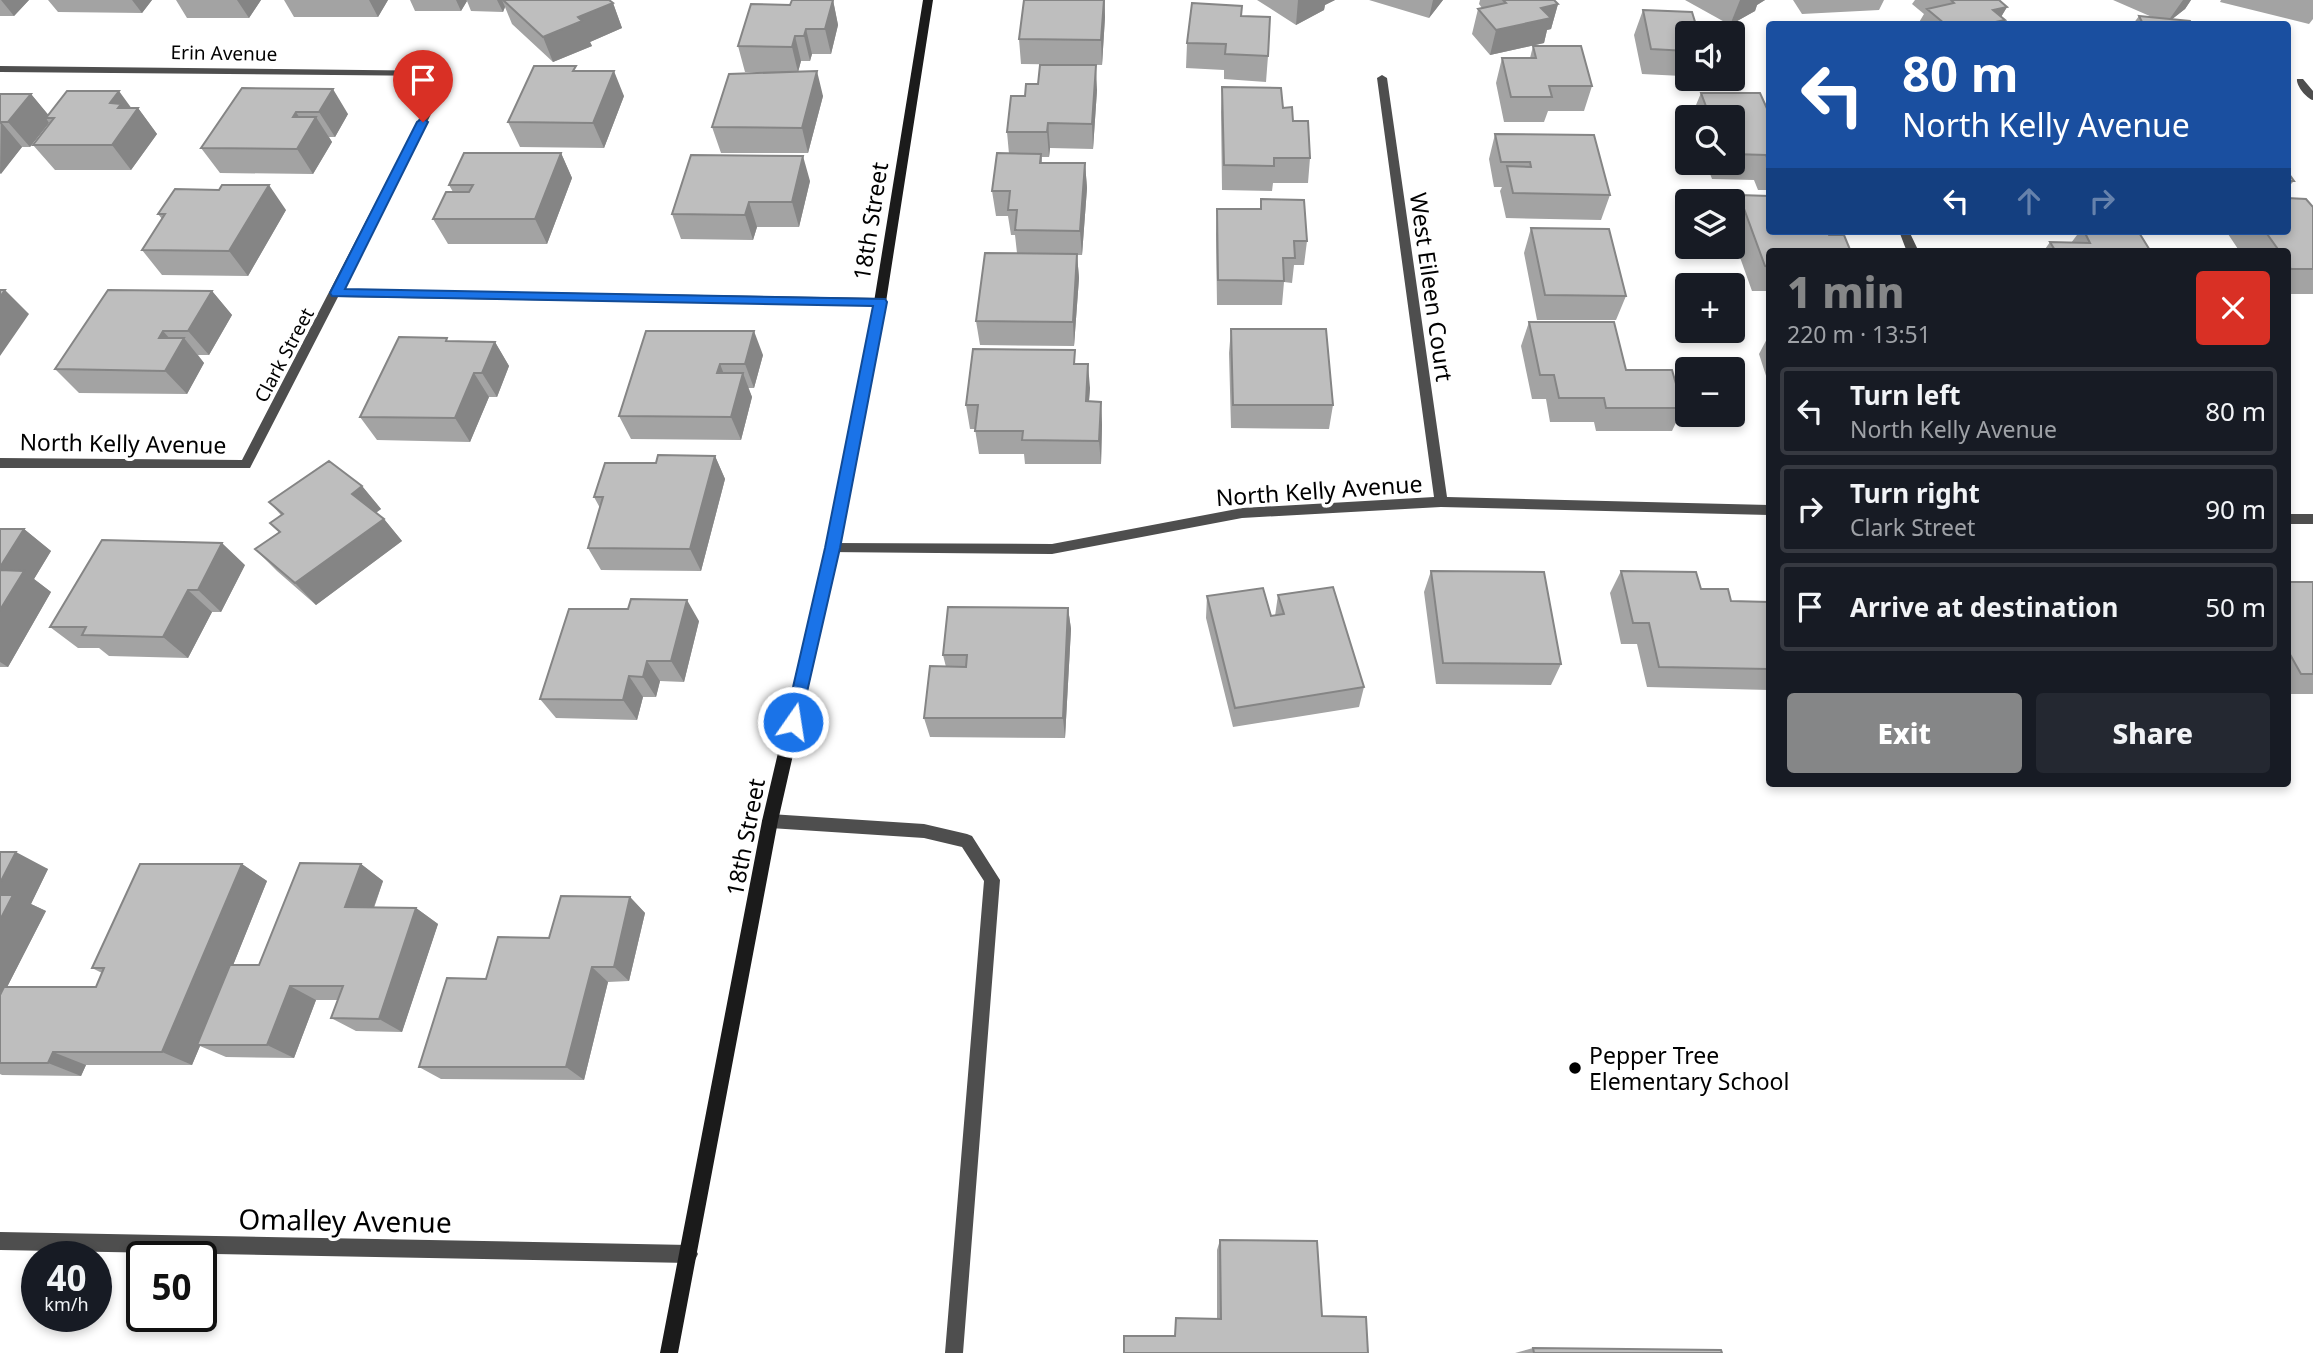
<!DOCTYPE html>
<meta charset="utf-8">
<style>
body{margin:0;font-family:"Noto Sans",sans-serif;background:#242831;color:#f1f3f6;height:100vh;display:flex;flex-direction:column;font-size:26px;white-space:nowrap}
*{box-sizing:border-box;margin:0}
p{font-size:23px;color:#9ea1a6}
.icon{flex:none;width:38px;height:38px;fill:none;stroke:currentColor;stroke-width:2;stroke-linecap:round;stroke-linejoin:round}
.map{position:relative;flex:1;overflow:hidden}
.side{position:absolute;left:1766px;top:248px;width:525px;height:539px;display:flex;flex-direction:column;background:#171b24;border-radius:7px;box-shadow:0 4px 10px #0003}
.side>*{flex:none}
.banner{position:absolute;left:1766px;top:21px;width:525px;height:214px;border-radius:7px;box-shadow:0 4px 10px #0003;background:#1a4fa0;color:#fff;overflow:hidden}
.fabs{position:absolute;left:1675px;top:21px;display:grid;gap:14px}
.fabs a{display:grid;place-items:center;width:70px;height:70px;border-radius:7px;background:#171b24;box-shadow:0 4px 10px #0003;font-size:35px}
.speed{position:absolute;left:21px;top:1241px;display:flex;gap:14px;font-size:35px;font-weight:700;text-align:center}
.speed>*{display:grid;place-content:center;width:91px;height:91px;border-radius:50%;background:#171b24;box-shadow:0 4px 10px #0003;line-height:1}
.speed small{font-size:18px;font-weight:400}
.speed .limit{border:4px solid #111;border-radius:10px;background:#fff;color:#111}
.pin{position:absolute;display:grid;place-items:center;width:60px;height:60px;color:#fff;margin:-72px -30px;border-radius:50% 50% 50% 0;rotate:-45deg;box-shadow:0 0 7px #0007}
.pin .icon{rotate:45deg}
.me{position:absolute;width:77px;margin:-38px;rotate:13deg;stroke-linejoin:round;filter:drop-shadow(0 0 5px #0008)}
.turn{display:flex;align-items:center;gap:24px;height:147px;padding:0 21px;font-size:32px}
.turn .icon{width:91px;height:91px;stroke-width:2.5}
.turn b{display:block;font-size:49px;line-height:60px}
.lanes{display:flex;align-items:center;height:66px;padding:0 21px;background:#0003;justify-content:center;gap:35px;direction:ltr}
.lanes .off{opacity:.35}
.round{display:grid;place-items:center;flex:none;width:74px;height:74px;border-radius:7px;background:#242831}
.summary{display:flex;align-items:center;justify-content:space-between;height:119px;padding:0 21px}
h1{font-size:42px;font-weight:800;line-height:52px;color:#858687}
.action{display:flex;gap:14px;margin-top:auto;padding:14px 21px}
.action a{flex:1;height:80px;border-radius:7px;background:#858687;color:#fff;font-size:28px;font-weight:800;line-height:80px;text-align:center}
.action a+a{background:#242831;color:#f1f3f6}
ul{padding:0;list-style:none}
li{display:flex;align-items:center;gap:21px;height:88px;margin:0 14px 10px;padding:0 7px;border:4px solid #363941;border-radius:7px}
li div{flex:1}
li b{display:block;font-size:26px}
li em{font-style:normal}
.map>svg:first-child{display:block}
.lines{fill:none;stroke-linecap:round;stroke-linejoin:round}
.lane{fill:#4e4e4e;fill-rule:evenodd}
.street{fill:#4e4e4e;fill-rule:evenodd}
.secondary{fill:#1b1b1b;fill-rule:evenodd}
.wall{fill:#a3a3a3}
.shaded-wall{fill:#858585}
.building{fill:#bebebe;stroke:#858585;stroke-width:2}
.route{fill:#1a73e8;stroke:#114b97;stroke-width:2}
.poi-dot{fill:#000;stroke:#fff;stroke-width:2.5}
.labels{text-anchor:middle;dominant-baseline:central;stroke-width:7;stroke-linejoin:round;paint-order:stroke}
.far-street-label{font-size:19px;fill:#000;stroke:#fff}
.street-label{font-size:23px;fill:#000;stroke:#fff}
.poi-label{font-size:23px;fill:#000;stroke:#fff;text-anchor:start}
.near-street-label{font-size:28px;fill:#000;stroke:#fff}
</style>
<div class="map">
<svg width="2313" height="1353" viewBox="0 0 2313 1353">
<rect width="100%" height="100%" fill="#fff"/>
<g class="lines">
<path class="lane" d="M770 814 924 824 967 834 972 836 1000 880 963 1353H945L984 881 962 847 924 838 770 828 765 826 762 821 765 816Z"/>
<path class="street" d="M0 66 450 71 452 73 342 289 880 298 886 302 880 306 338 297 250 468H0V458L242 460 441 76 0 72Z
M1382 75 1387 78 1447 497 1769 505V515L1441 507 1242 518 1052 554 828 552 826 548 833 543 1052 544 1242 508 1434 497 1377 78Z
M2297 79H2303L2313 91V100C2306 98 2296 85 2297 79Z
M1899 231H1909L1919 252H1907Z
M2287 514H2313V524H2287Z
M0 1232 689 1245 695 1248 698 1254 695 1260 689 1263 0 1250Z"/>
<path class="secondary" d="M923 0H933L886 302 840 548 778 821 678 1353H660L762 821 826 548 874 302Z"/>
</g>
<path class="wall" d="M0 0H29L14 16H0Z
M48 0H152L142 13 58 12Z
M176 0H261L249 18H187Z
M284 0H388L378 17H294Z
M410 0H609L613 3 622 28 590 42 592 46 553 62 512 24 505 7 503 12 471 11 467 1 461 11H415Z
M792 0H851H833L838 25 831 54H812L810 61H801L798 72 823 96 808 153H721L712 127 792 72H745L738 46 790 5Z
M1024 0H1109H1105V17L1102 65 1021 64 1019 39Z
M1257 0H1335L1325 5 1324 10 1296 25Z
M1369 0H1443L1429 18Z
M1480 0H1554L1558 4 1551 29 1547 30 1544 43 1490 55 1472 34 1478 9 1482 8 1479 4Z
M1685 0H1765L1757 5 1755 11 1730 25Z
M1793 0H1884L1879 10 1802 14Z
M1915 0H1999L2007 7 2001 17 2002 24H1918L1924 14 1912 4Z
M2113 0H2191L2185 9 2172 19 2192 24H2133L2139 16 2152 17Z
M2221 0H2313V19L2309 24 2220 2Z
M1643 10 1687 33V79H1732V43L1738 65 1728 90 1684 88 1682 76 1642 74 1634 35Z
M1242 16 1268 56 1266 82 1224 79V70L1186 68 1187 43Z
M1533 46 1592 86 1584 111H1548L1544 122H1504L1496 83 1502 58H1530Z
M578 71 624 96 604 148 520 147 508 122Z
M1222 87 1283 108 1293 121 1310 158 1308 183H1273L1272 191 1222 190 1221 112Z
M242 88 348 114 335 137H329L332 142 313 174 220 173 201 148Z
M1097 90 1093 149 1050 148 1049 157H1042V163H1085L1087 188 1082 255H1077L1079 278 1074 346 980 345 976 321 1017 253 1015 235H1011L1008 216H996L992 191 1009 154 1007 132 1025 96Z
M1701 93 1769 113V190H1758L1754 180 1712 179 1706 163H1732V117H1691Z
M0 94H31L48 115 138 108 157 134 131 170H55L33 145 50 124 49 123 30 147H22L0 174Z
M1495 134 1610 195 1601 220 1506 218 1500 191 1502 187H1494L1489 159Z
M561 153 572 178 547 244H448L433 219 453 192 449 185Z
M2287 171 2294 181 2287 188Z
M810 181 799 227H757L753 240 681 239 672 214Z
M1739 195 1829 235 1769 252V291H1752L1732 235V210Z
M1261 199 1307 241 1304 265H1294L1292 283 1284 282 1282 305H1217L1216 234 1217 209H1260Z
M2313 207V294H2287V252H2240L2226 231H2287Z
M286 210 248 276 162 275 142 250 162 219 158 214Z
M1531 228 1626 296 1616 320H1537L1524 253Z
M2080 231H2138L2151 252H2043L2050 242 2071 243Z
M212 291 232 315 209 355H198L204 363 187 394 79 393 55 369Z
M1529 322 1626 370 1683 408 1672 431H1596L1594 422H1550L1546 399H1532L1521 346Z
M1231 329 1333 405 1329 429 1231 428 1229 353Z
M646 331 763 355 754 388H748L752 397 741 440 631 439 619 416Z
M1769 335V385L1759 354Z
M449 341 495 342 509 366 497 397H489L470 442 377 440 360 417Z
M1076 364 1090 388 1089 401 1101 402 1102 425 1101 464H1025L1024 454H979L975 429H970L966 405Z
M715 456 725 479 701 571 601 570 588 548 600 508 594 497 656 463Z
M362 486 381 509 376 513 384 519 402 541 316 605 277 571 255 549 279 532 270 523 281 515 269 502Z
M0 529H24L51 551 34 579 51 592 8 667H0Z
M245 565 221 612H212L188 658 109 656 99 648H78L50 627Z
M1431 571 1561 664 1551 685 1436 684 1424 592Z
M1621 571 1701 589 1731 601 1769 602V690L1647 687 1637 644H1621L1610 593Z
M2287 582H2313V694H2287Z
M1278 595 1364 687 1359 707 1233 727 1206 618 1207 596 1271 616H1275Z
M1068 608 1071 629 1065 738 930 737 924 718 946 667 943 655Z
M699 621 684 682 660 681 656 697H643L637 720 556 718 540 699Z
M0 852 48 869 31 904 46 911 7 987H96L102 973 92 968 242 864 267 881 233 965H259L361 864 383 881 374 908H416L438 924 402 1032 356 1031 331 1018 338 1000H316L294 1058 226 1057 200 1046 192 1065H86L81 1076 2 1075 0 1074Z
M630 897 645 913 629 981 608 982 584 1080 441 1079 419 1067 486 979 549 938Z
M1220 1240 1322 1316 1175 1336 1176 1318 1217 1319V1250Z
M1533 1348 1722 1353H1515Z"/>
<path class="shaded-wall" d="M1 0H29L14 16Z
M132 0H152L142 13Z
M237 0H261L249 18Z
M369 0H388L378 17Z
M456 0H466L467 1 461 11Z
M497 0H502L505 7 503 12Z
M833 0 838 25 831 54 825 29Z
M1104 0 1105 17 1102 65 1101 40Z
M1298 0H1335L1325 5 1324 10 1296 25Z
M1433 0H1443L1429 18Z
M1740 0H1765L1757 5 1755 11 1730 25Z
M2183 0H2191L2185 9 2166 24Z
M613 3 622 28 590 42 592 46 553 62 543 37 578 17Z
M1558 4 1551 29 1547 30 1544 43 1490 55 1496 30 1541 8Z
M2007 7 1998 22 2005 20 2002 24H1984L1993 10Z
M806 29 812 54 810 61 804 36Z
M795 36 801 61 798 72 792 47Z
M1096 65 1097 90 1093 149 1092 124Z
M614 71 624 96 604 148 593 123Z
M817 71 823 96 808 153 802 128Z
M333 89 348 114 335 137 319 112Z
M119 91 135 113 138 108 157 134 131 170 112 145 110 103Z
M31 94 51 118H46L49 123 30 147 8 122Z
M296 112 308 131 316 117 332 142 313 174 297 149 293 117Z
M1 122 22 147 1 174 0 173Z
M1048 123 1050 148 1049 157 1047 132Z
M561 153 572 178 547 244 535 219Z
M803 156 810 181 799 227 792 202Z
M1085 163 1087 188 1082 255 1080 231Z
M269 185 286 210 248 276 229 251Z
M749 202 757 227 753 240 745 215Z
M1077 254 1079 278 1074 346 1073 322Z
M5 290 29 314 0 356V297Z
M212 291 232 315 209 355 188 331Z
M163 331 178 348 184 338 204 363 187 394 165 371 159 338Z
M754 331 763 355 754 388 745 364Z
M495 342 509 366 497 397 482 373Z
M720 364 729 387 717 373Z
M1088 364 1090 388 1087 425 1086 401Z
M474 373 489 397 470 442 455 418Z
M743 373 752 397 741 440 731 417Z
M1101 402 1102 425 1101 464 1099 441Z
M715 456 725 479 701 571 690 549Z
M362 486 381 509 371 516 352 494Z
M384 519 402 541 316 605 295 583Z
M24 529 51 551 34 579 51 592 8 667 0 662V567Z
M222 543 245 565 221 612 198 590Z
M188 590 212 612 188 658 163 637Z
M687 600 699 621 684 682 671 661Z
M1068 608 1071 629 1065 738 1063 718Z
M647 661 660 681 656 697 643 677Z
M629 676 643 697 637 720 623 700Z
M16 852 48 869 31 904 46 911 4 993 0 992V883Z
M242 864 267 881 201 1045H197L200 1046 192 1065 162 1052Z
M361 864 383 881 368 923 345 907Z
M630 897 645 913 629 981 614 967Z
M416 908 438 924 402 1032 379 1019Z
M592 967 608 982 584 1080 566 1067Z
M290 986 316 1000 294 1058 267 1045Z
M53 1052 86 1065 81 1076 48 1063Z"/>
<path class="building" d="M503 0H609L613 3 578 17 582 21 543 37Z
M792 0H833L825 29H806L804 36H795L792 47 738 46 751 4 790 5Z
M1024 0H1104L1101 40 1019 39Z
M1503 0H1554L1558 4 1541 8 1551 18 1496 30 1478 9 1506 3Z
M1951 0H1999L2007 7 1993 10 2005 20 1986 24H1945L1927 9 1954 3Z
M1192 3 1242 6 1241 16 1270 17 1268 56 1225 54 1226 44 1187 43Z
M1643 10 1692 12 1696 25 1728 26 1730 33H1687V51L1651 49Z
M2139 16 2190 21 2192 24H2143Z
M2109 23 2131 24H2110Z
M1732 43 1738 65H1732Z
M1533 46H1581L1592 86H1549L1552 97H1511L1502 58H1536Z
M1040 65H1096L1092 124 1048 123 1047 132H1007L1011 96H1025L1026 84H1038Z
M534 66H576L573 71H614L593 123 508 122Z
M817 71 802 128 712 127 729 74Z
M1222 87 1281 88 1283 108 1292 107 1293 121H1308L1310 158H1274V166L1224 165Z
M242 88 333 89 319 112H296L293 117H316L297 149 201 148Z
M67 91H119L110 103 121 104 118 108H138L112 145H33L54 118H46Z
M1701 93H1760L1769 113V163L1766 155 1732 154V117H1710Z
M0 94H31L8 122H1L0 123Z
M1495 134 1594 135 1610 195 1513 193 1507 166 1531 167 1530 162H1501Z
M464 153H561L535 219H433L446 192H469L473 185H449Z
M997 153 1041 154 1040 163H1085L1080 231 1015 230 1017 210H1008L1010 191H992Z
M691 155 803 156 792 202H749L745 215 672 214Z
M2287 171 2294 181H2287Z
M222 185H269L229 251 142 250 165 214H158L175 189 219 190Z
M1739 195 1769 196V231H1827L1829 235H1844L1851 252H1769V267L1765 266Z
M2287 198 2306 199 2313 207V269H2291L2287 263V252H2280L2265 231H2287Z
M1261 199 1304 200 1307 241H1294L1295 258H1283L1284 281 1218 280 1217 209H1261Z
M1531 228 1609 229 1626 296 1545 295Z
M2084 231H2138L2151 252H2056L2050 242 2090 243Z
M985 253 1077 254 1073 322 976 321Z
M0 290H5L0 297Z
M108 290 212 291 188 331H163L159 338H184L165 371 55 369Z
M1529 322H1614L1626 370H1672L1683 408H1606L1604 398H1559L1554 375H1540Z
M1231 329H1326L1333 405H1233Z
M646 331H754L745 364H720L717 373H743L731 417 619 416Z
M399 337 447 338 446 341 495 342 482 373H474L455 418 360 417Z
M973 349 1075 350 1074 364H1088L1086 401 1101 402 1099 441 1022 440 1023 431H975L978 405H966Z
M658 455 715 456 690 549 588 548 603 497H594L605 463H656Z
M329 461 362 486 352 494 384 519 295 583 255 549 280 532 270 523 283 514 269 502Z
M0 529H24L0 567Z
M102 540 222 543 198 590H188L163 637 82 635 86 627H50Z
M0 570 24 571 0 610Z
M1431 571 1544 572 1561 664 1443 663Z
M1621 571 1696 572 1701 589H1728L1731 601 1769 602V669L1659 667 1649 623H1633Z
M2287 582H2313V674H2301L2287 649Z
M1333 587 1364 687 1235 708 1207 596 1263 588 1271 616 1284 614 1278 595Z
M631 599 687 600 671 661H647L643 677 629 676 623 700 540 699 569 609H628Z
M948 607 1068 608 1063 718H924L930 666 966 667 967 655H943Z
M0 852H16L0 883Z
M300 863 361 864 345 907 416 908 379 1019 331 1018 343 986H290L267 1045H197L230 965H259Z
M140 864H242L162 1052H53L48 1063H0V995L4 987H96L104 968H92Z
M0 895H13L0 920Z
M561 896 630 897 614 967H592L566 1067H419L447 978 486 979 498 937 549 938Z
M1220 1240 1317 1241 1322 1316 1366 1317 1368 1353H1124V1336H1175L1176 1318 1221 1319Z
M1533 1348 1721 1350 1722 1353H1534Z"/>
<path class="route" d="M423 118 428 122 345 289 885 299 887 302 840 548 799 727H787L785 722 825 548 873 306 332 296 330 293 417 122Z"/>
<circle class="poi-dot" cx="1575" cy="1068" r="7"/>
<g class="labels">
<g class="far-street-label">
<text transform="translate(224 53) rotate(1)">Erin Avenue</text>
<text transform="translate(284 355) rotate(-62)">Clark Street</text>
</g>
<g class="street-label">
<text transform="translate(870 221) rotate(-81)">18th Street</text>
<text transform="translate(1432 287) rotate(82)">West Eileen Court</text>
<text transform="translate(123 443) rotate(1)">North Kelly Avenue</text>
<text transform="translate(1319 490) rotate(-4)">North Kelly Avenue</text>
<text transform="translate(745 837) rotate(-79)">18th Street</text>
</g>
<g class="poi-label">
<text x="1589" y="1055">Pepper Tree<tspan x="1589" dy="26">Elementary School</tspan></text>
</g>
<g class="near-street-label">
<text transform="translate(345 1220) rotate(1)">Omalley Avenue</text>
</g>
</g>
</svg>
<div class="fabs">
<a><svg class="icon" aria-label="sound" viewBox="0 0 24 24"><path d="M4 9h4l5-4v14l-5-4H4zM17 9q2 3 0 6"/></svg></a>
<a><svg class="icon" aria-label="search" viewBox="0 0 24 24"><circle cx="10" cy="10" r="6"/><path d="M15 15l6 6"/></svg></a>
<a><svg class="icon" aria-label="layers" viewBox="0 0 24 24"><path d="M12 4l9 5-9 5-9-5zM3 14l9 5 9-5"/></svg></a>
<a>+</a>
<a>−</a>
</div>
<div class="speed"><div>40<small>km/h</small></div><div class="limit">50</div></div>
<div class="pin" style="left:423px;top:122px;background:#d93025"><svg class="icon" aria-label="arrive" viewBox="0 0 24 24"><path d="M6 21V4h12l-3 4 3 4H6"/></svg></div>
<svg class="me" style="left:793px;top:722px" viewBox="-20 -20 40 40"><circle r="17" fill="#1a73e8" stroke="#fff" stroke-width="3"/><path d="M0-11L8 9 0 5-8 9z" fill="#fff"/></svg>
<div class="banner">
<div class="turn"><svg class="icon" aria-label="left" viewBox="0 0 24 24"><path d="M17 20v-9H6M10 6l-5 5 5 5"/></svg><div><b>80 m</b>North Kelly Avenue</div></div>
<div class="lanes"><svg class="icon" aria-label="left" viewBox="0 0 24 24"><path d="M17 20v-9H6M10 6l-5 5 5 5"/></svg><svg class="icon off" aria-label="ahead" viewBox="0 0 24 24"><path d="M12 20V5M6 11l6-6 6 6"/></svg><svg class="icon off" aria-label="right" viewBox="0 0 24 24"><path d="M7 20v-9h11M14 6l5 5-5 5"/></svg></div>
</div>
<section class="side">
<div class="summary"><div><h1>1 min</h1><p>220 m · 13:51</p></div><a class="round" style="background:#d93025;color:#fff"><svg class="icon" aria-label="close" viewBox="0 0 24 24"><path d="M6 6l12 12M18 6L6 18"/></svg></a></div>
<ul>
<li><svg class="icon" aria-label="left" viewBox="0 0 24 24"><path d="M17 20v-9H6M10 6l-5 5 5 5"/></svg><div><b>Turn left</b><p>North Kelly Avenue</p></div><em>80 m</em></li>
<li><svg class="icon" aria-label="right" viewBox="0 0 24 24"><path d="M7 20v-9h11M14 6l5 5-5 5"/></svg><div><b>Turn right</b><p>Clark Street</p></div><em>90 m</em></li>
<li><svg class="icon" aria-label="arrive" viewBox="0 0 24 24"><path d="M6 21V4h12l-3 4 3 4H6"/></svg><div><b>Arrive at destination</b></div><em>50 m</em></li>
</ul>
<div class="action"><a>Exit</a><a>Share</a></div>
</section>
</div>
